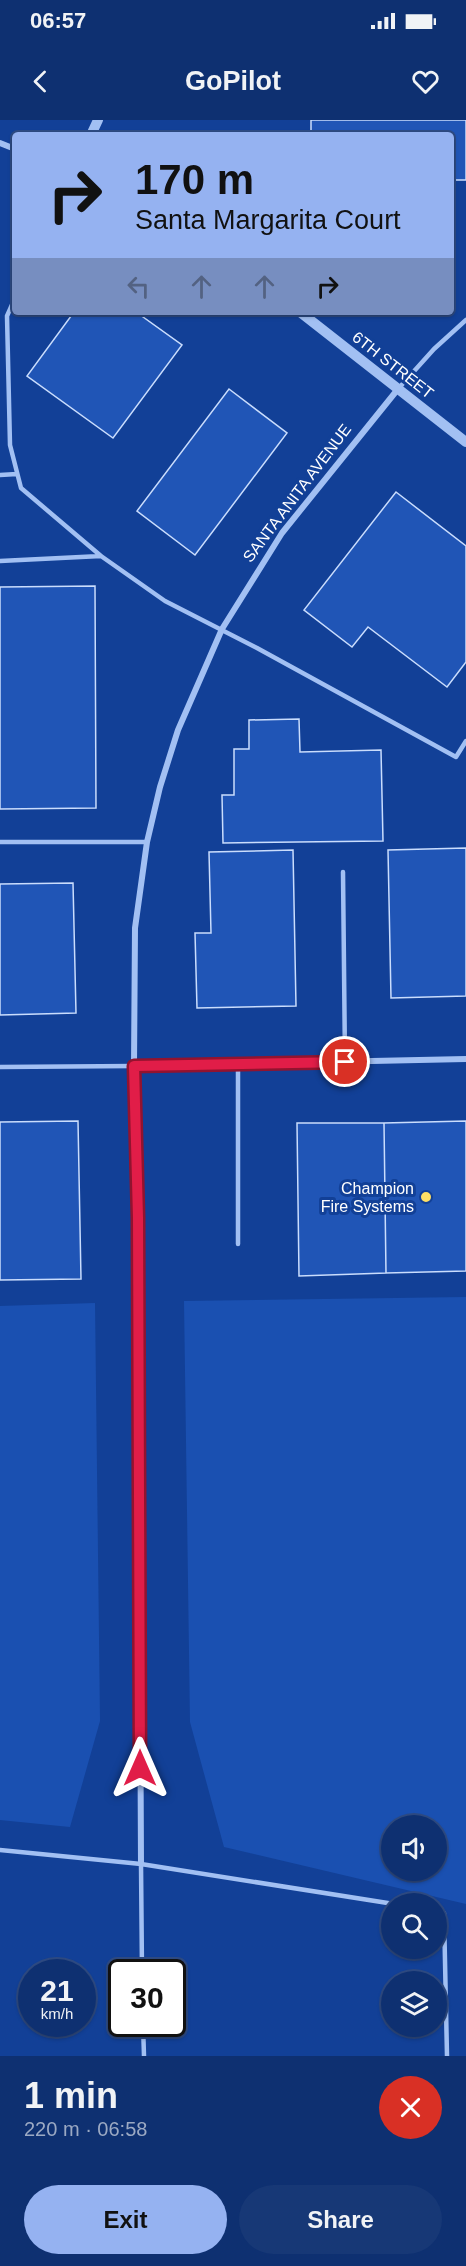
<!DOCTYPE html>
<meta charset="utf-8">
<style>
body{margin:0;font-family:Arial,sans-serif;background:#173876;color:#f1f3f6;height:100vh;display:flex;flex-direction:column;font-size:22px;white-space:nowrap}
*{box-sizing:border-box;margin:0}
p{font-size:20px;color:#9ba9c3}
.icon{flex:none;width:33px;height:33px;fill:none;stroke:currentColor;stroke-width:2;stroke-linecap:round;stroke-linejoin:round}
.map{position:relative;height:1936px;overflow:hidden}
.side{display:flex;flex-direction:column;background:#0e3071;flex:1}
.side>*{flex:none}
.guide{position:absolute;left:12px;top:12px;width:442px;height:183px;border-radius:6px;box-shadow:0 2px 4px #0004,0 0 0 2px #2e4b84;background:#95b2f1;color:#111;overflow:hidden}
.buttons{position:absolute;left:381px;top:1695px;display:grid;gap:12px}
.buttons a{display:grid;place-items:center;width:66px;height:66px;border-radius:50%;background:#0e3071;box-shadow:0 2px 4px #0004,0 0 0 2px #2e4b84;font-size:30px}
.speed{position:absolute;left:18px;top:1839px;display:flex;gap:12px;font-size:30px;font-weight:700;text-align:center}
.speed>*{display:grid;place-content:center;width:78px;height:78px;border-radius:50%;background:#0e3071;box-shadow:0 2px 4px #0004,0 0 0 2px #2e4b84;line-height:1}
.speed small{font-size:15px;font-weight:400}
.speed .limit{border:3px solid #111;border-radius:9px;background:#fff;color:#111}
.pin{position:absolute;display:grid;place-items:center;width:51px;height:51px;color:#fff;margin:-26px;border:3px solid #fff;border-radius:50%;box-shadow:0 2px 6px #0007}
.me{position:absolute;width:66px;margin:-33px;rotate:0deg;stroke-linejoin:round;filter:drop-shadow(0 0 4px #0008)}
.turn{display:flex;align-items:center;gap:21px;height:126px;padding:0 24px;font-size:27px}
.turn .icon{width:78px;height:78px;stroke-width:2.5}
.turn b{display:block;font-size:42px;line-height:51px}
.lanes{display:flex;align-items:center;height:57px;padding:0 24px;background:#0003;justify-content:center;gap:30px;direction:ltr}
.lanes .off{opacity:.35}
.round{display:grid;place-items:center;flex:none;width:63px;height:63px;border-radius:32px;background:#173876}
.overview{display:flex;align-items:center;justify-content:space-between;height:102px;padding:0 24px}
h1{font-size:36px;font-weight:600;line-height:45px}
.primary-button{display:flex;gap:12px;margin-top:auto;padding:12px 24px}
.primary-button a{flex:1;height:69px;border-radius:36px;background:#95b2f1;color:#111;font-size:24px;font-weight:600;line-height:69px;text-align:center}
.primary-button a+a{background:#173876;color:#f1f3f6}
.status{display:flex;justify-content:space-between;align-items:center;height:42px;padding:0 30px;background:#0e3071;direction:ltr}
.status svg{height:16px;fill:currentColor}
header{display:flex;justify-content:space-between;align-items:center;height:78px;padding:0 24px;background:#0e3071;font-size:27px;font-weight:600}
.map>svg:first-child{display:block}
.green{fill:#1a50b1;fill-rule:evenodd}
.building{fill:#2055b6;stroke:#caddfd;stroke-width:1.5}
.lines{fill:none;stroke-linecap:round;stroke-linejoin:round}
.service{stroke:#a2c0f3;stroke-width:4.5}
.minor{stroke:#a2c0f3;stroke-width:6}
.tertiary{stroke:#a2c0f3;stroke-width:10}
.route-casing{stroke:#92132f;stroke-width:15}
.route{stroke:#e11d48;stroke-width:10}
.poi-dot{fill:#ffe065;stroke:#124097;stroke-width:2}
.labels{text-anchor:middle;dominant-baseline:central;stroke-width:6;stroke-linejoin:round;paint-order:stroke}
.street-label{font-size:16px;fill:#fff;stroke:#124097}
.poi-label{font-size:16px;fill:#fff;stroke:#124097;text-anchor:end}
</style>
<div class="status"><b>06:57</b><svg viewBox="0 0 49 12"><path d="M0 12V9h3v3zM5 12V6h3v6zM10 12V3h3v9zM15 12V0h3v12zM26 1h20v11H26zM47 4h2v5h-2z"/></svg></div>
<header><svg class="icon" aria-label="back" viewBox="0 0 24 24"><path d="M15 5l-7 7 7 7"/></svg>GoPilot<svg class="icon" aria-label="heart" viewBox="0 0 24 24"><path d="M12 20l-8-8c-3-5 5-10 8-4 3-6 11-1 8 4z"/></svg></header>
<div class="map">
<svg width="466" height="1936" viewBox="0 0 466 1936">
<rect width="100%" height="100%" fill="#124097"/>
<path class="green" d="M466 1177V1784L224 1727 190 1602 184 1181ZM392 1706H436V1750H392Z
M95 1183 100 1601 70 1707 0 1700V1186Z"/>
<path class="building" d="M311 0H466V60H452V15H311Z
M74 192H136L182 225 113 318 27 256Z
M229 269 287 313 195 435 137 391Z
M396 372 466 426V542L447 567 368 507 352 527 304 490Z
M95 466 96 688 0 689V467Z
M299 599 300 632 381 630 383 721 223 723 222 675H234V629H249V600Z
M466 728V876L391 878 388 730Z
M293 730 296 886 197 888 195 813H211L209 732Z
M73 763 76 893 0 895V764Z
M78 1001 81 1159 0 1160V1002Z
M466 1001V1151L386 1153 384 1003Z
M297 1003H384L386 1153 299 1156Z"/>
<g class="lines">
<path class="service" d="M15 178 7 196 10 325 21 368 101 436 165 481 257 528 456 637 466 621
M398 269 434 229 466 200
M0 355 17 354
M0 441 101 436
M0 722H147
M343 752 345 942
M238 945V1124
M0 947 134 946
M0 1730 141 1744 394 1784
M141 1744 142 1852
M436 1792 444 1793 447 1936
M143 1904 144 1936"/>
<path class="minor" d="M0 23 15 29
M134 946 466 939
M141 1744 138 1098 134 946 135 808 147 722 160 667 178 610 222 509 282 413 398 269"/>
<path class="tertiary" d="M91 15 98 0
M300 192 466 322"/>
</g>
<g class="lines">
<defs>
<path id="route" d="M140 1648 138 1098 134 946 345 942"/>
</defs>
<use href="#route" class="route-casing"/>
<use href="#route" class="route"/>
</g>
<circle class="poi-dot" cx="426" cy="1077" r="6"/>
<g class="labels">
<g class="street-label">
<text transform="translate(393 245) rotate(38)">6TH STREET</text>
<text transform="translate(297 373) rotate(-53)">SANTA ANITA AVENUE</text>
</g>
<g class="poi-label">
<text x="414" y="1068">Champion<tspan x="414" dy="18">Fire Systems</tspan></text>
</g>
</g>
</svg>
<div class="buttons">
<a><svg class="icon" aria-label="sound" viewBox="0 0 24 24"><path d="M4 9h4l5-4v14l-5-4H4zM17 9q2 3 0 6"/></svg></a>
<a><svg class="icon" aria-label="search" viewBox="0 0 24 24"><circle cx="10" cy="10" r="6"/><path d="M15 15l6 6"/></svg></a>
<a><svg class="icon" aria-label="layers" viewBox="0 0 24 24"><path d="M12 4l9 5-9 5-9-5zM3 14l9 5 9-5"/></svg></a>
</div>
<div class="speed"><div>21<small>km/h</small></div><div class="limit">30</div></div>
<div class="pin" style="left:345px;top:942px;background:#d93025"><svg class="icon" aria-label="arrive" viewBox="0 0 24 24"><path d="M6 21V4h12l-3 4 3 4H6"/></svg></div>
<svg class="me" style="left:140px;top:1648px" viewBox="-20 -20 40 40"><path d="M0-17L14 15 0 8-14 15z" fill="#e11d48" stroke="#fff" stroke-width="4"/></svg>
<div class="guide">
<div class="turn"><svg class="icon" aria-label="right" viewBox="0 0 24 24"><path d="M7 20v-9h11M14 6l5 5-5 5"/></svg><div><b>170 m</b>Santa Margarita Court</div></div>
<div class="lanes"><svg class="icon off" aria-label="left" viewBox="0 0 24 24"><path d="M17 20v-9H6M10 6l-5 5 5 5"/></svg><svg class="icon off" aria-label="ahead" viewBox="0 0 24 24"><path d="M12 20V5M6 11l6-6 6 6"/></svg><svg class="icon off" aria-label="ahead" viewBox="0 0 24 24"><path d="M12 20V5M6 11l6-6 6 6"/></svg><svg class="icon" aria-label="right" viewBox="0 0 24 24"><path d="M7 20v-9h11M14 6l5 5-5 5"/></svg></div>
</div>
</div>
<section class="side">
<div class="overview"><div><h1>1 min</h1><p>220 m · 06:58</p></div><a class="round" style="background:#d93025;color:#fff"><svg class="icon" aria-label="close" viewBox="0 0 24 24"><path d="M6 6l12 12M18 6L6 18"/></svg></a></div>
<div class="primary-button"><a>Exit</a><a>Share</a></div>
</section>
